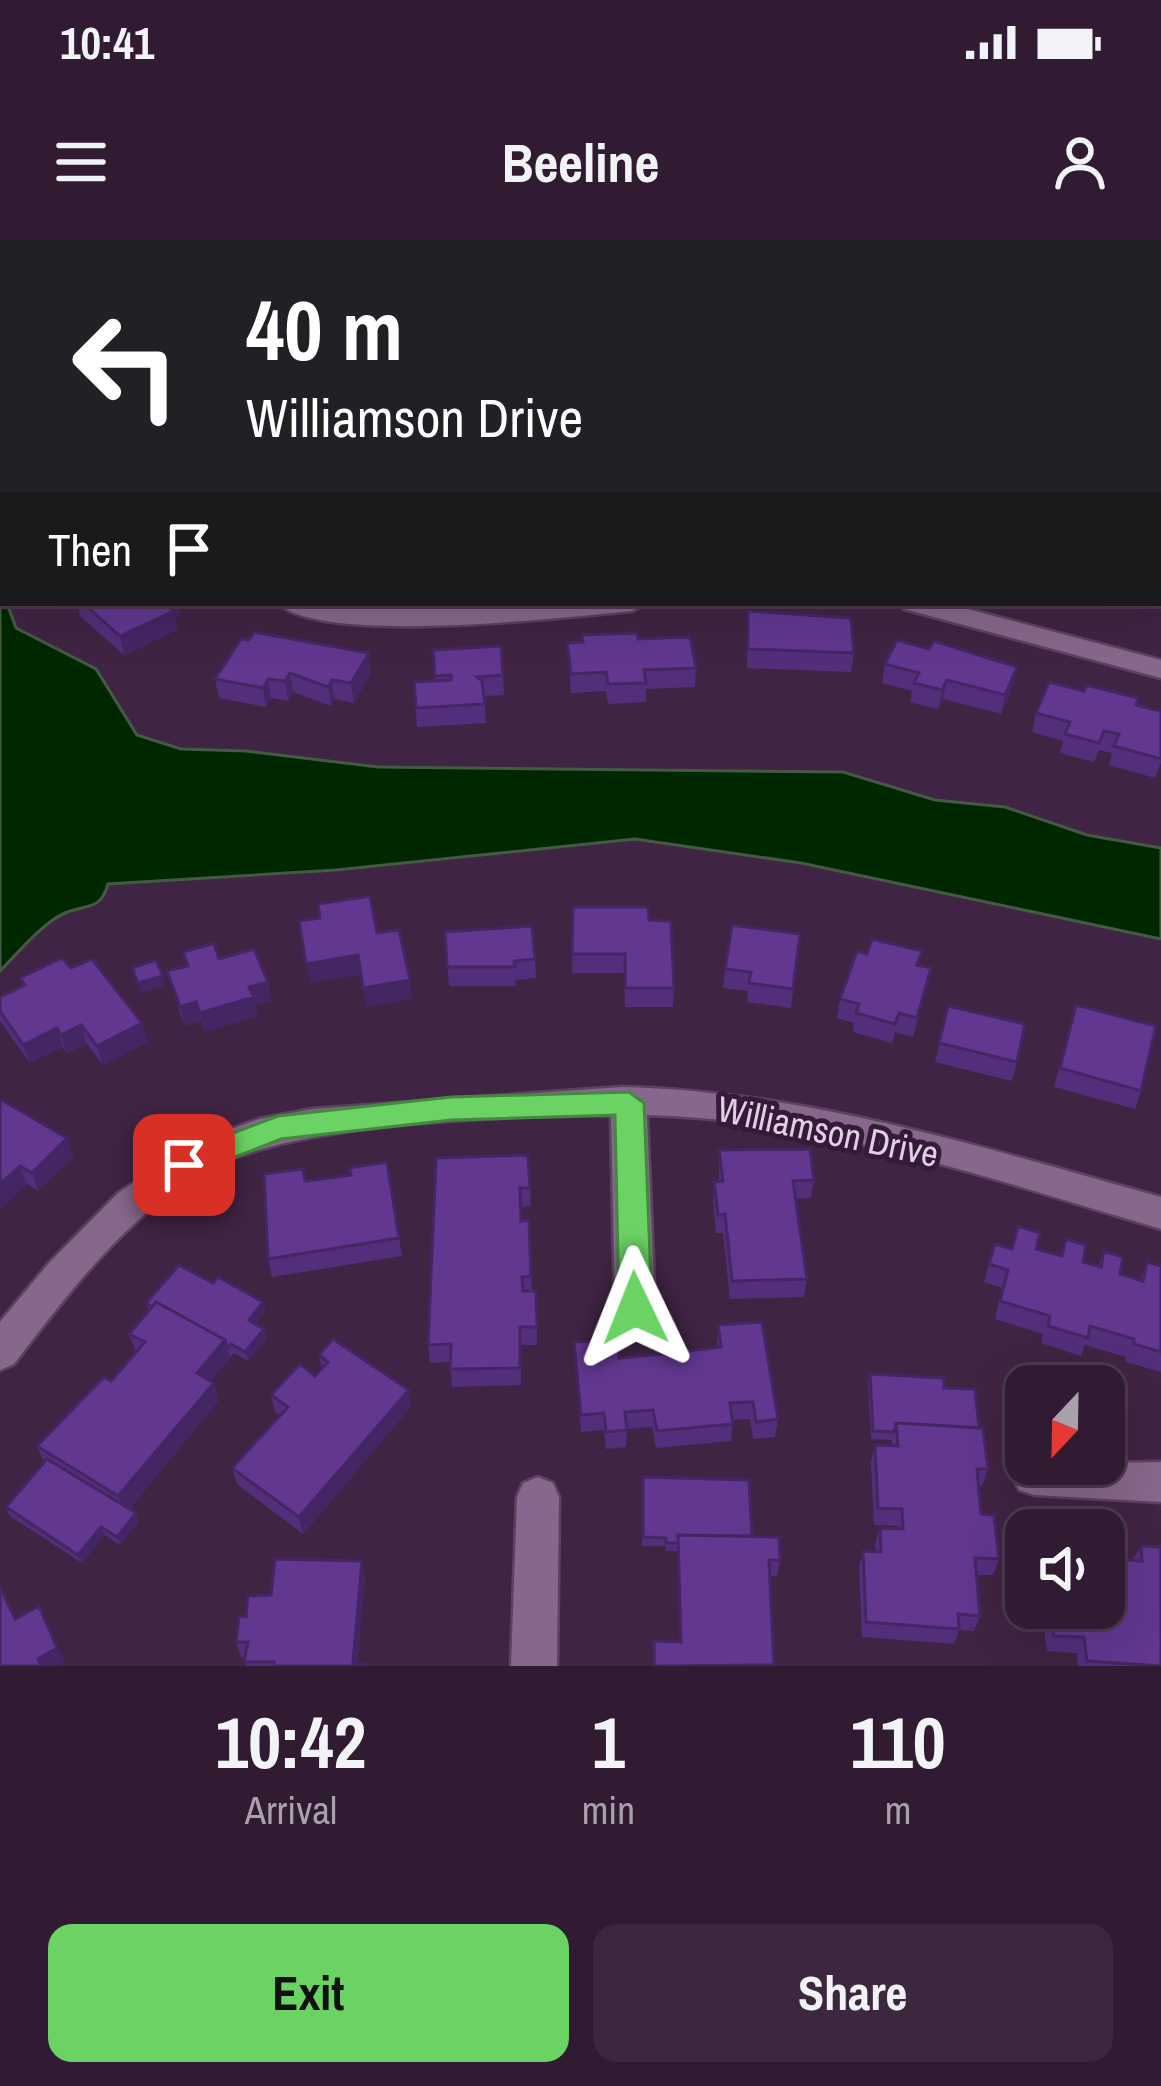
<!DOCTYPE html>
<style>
body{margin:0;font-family:"Archivo Narrow",sans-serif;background:#3c283e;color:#f1f3f6;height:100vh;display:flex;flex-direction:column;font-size:45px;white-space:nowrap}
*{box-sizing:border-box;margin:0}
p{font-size:39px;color:#a8a1ac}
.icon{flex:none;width:66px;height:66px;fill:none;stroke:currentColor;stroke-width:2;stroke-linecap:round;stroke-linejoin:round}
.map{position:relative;height:1426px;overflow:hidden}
.side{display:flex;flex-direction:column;background:#301b32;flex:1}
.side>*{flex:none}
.guide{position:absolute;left:0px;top:0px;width:1161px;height:366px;box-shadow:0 12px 48px #0002,0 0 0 3px #4b394d;background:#202124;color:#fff;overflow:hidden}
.needle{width:78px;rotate:202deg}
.tools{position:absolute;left:1005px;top:1125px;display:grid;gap:24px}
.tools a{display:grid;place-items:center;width:120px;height:120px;border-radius:24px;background:#301b32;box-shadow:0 12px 48px #0002,0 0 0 3px #4b394d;font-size:60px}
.pin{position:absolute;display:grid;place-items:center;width:102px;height:102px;color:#fff;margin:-51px;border-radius:24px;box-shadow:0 6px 18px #0006}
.me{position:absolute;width:132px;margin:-66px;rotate:358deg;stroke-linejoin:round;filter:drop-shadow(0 0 9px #0008)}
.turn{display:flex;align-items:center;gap:42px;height:252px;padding:0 48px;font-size:54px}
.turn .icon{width:156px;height:156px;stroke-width:2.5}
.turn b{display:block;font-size:84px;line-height:102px}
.then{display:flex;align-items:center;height:114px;padding:0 48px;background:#0003;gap:24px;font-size:45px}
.eta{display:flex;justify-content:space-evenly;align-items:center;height:204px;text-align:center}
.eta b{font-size:72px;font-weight:700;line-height:84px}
.cta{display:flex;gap:24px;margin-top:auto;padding:24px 48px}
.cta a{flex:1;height:138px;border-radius:24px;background:#6ad364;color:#111;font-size:48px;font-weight:700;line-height:138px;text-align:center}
.cta a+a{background:#3c283e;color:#f1f3f6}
.status{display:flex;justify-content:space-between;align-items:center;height:84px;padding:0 60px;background:#301b32;direction:ltr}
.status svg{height:33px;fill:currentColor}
header{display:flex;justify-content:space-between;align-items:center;height:156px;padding:0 48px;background:#301b32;font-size:54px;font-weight:700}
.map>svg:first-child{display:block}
.water{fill:#002800;stroke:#445a44;stroke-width:3}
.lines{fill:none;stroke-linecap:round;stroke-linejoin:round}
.minor-casing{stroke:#5a435d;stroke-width:5}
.minor{fill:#87678b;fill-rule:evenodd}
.wall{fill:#532f7b}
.shaded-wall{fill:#442664}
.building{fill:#61378f;stroke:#442664;stroke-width:3}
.route{fill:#6ad364;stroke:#458941;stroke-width:3}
.labels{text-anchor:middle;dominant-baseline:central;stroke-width:10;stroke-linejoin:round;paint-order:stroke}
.street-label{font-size:36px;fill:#e1d0e4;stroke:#351a39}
</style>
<div class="status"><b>10:41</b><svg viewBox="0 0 49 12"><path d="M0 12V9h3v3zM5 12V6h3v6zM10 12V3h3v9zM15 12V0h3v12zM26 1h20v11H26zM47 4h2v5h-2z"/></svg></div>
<header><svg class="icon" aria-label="menu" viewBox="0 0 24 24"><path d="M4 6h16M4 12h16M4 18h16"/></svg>Beeline<svg class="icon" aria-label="person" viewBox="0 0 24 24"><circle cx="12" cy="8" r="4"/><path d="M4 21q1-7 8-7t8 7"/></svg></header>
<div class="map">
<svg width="1161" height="1426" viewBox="0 0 1161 1426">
<rect width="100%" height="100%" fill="#402443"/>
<path class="water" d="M0 344 16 388 96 429 137 495 181 509 246 511 378 527 843 532 935 560 1005 567 1087 595 1161 608V699L801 623 635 599 336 630 108 644C101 671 86 664 65 673 42 683 17 714 0 731Z"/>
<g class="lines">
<defs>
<path id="minor" d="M1158 161 1161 162V176L1158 175Z
M278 363 407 369 646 363 632 371C567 377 321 406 278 363Z
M900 363H945L1161 420V438L904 369Z
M621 847C806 851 984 908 1161 957V989C994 940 822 879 647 875L655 1068 649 1080 635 1085 621 1080 615 1068 611 875C505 876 287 881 198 935 122 981 67 1055 14 1124L0 1130V1082L48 1024 118 953 195 902 259 879 313 869Z
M1026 1220V1224L1161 1222V1262L1034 1255 1019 1250 1013 1236Z
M538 1237 553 1243 559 1257 557 1426H511L517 1257 523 1243Z"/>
</defs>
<use href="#minor" class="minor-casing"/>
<use href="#minor" class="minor"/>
</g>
<path class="wall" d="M266 0H300L297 3H281Z
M858 0H916L915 3H858Z
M1059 0H1127V3H1059Z
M1161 105V136H1158V112Z
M77 363H177L180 376 175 378 177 390 124 415 80 376Z
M748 371 854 413 851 432 747 428Z
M241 399 371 432 354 463 334 459 331 466 293 452 288 461 271 458 266 467 219 458 215 439Z
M638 399 696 428 695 447 646 449V462L608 464 606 451 571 453 567 403Z
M433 410 503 435 504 455 484 456 486 483 417 487 414 442 435 441Z
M885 424 1013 446 1001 474 943 459 938 469 910 462 912 451 882 443Z
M1136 465 1161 471V522L1155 538 1109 525 1112 513 1099 510 1094 522 1060 513 1063 501 1032 492 1036 473Z
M573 667 649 680 674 748 673 767H625L624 733H572Z
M445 692 535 719 536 738 515 740 516 746H449Z
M800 694 791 768 747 762 748 751 723 748 725 729Z
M922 711 919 725 931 728 913 797 895 792 892 803 853 792 854 783 837 778 840 759 867 714Z
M183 712 219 719 268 742 271 761 255 766 258 776 204 792 201 781 184 786 167 731 186 726Z
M71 728 148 802 103 825 87 804 67 814 63 807 30 823 0 781V757L23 746 20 738Z
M1076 765 1141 851 1135 869 1054 847Z
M948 766 1017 822 1012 841 935 822Z
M0 859 74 917 38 951 27 944 0 970Z
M719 910 814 940 811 958 796 959 807 1039 804 1057 730 1059 723 993H716L713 960 714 942H719Z
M528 915 531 966 520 967 521 981 529 980 532 1051H536L537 1105H521V1145L452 1147 450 1122 430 1123 428 1105Z
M387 922 402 1016 272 1037 268 1019 305 941 351 935Z
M1018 986 1036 1009 1060 1016 1066 999 1083 1022 1098 1026 1104 1011 1120 1034 1140 1040 1147 1022 1161 1026V1132L1126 1122V1117L1085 1105 1081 1116 1041 1103 1043 1094 995 1079 1002 1048 984 1042 995 1004 1011 1009Z
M213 1043 263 1062 265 1071 255 1083 264 1089 267 1098 248 1121 234 1113 211 1141 219 1160 129 1269 139 1281 120 1305 105 1295 82 1323 10 1276 6 1267 44 1222 37 1206 111 1141 136 1112 129 1094 149 1071 146 1063Z
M718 1085 778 1179 775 1197 753 1199 750 1179 733 1180 731 1201 656 1208 652 1187 627 1189 626 1207 606 1209 604 1190 581 1192 574 1102 619 1118 717 1108Z
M319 1115 411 1167 303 1294 237 1244 232 1228 280 1175 275 1172 271 1155 315 1136 322 1129Z
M870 1134 944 1148 979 1188 988 1229 982 1246H978L981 1274 999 1319 993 1335H976L980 1376 974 1391 959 1390 954 1404 862 1397 859 1327 863 1311 876 1312 875 1304 880 1288H897V1286L874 1285 871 1222 875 1205H892V1200L871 1199 868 1143Z
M643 1237 752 1296 780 1320 777 1336H770L773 1426H653L654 1401 680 1402 677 1311H665L666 1306H642Z
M1141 1306 1161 1426H1078L1077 1413 1047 1411 1041 1368H1104Z
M365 1337 357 1423 366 1426H246L245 1417H241L236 1402 246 1377 271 1355Z"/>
<path class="shaded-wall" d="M164 363H177L180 376 175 378 177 390 124 415 120 396Z
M369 413 371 432 354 463 351 443Z
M1017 427 1013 446 1001 474 1005 455Z
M290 433 293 452 288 461 285 441Z
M268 439 271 458 266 467 263 448Z
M332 440 334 459 331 466 328 447Z
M947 440 943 459 938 469 942 450Z
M358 715 360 735 310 743 306 724Z
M163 736 165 746 141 753 138 743Z
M410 740 412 759 366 767 363 748Z
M268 742 271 761 255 766 258 776 204 792 200 773 249 747Z
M196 762 201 781 184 786 180 767Z
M142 783 148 802 103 825 97 806Z
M81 785 87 804 67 814 61 795Z
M57 788 63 807 30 823 23 805Z
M67 898 74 917 38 951 32 933Z
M20 926 27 944 0 970V944Z
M263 1062 265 1071 251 1089 249 1080Z
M264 1089 267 1098 248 1121 245 1112Z
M225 1100 230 1118 203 1151 197 1133Z
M214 1143 219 1160 125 1273 118 1256Z
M409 1150 411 1167 303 1294 299 1277Z
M136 1273 139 1281 120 1305 117 1297Z
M101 1287 105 1295 82 1323 78 1315Z
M362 1321 365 1337 357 1426 353 1423Z
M39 1366 65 1423 60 1426H41L38 1419Z"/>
<path class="building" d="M48 0H55L88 2 45 3Z
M228 0H236L250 3H224Z
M477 0H515L513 3H475Z
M663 0H726L724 3H661Z
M1061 0H1108V3H1061Z
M0 70H3V118L0 111V88L3 87 0 81Z
M83 363H165L174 371 120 396Z
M748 371 851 378 854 413 748 409Z
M254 392 369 413 351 443 332 440 328 447 290 433 285 441 268 439 263 448 215 439 241 399 249 400Z
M637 393 638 399 690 397 696 428 644 430 646 443 608 444 606 432 571 434 567 403 583 402 582 395Z
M897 400 929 409 934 401 1017 427 1005 455 947 440 942 450 914 443 919 433 885 424Z
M501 406 503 435 477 437 482 441 485 464 416 468 414 442 451 440V435L435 436 433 410Z
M1049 442 1084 451 1086 445 1138 458 1136 465 1161 471V519L1114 506 1119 494 1104 491 1099 503 1065 494 1070 482 1036 473Z
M370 656 377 693 399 690 410 740 363 748 358 715 306 724 299 681 320 678 318 664Z
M573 667H648L649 680 671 681 674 748H625V714H572Z
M732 685 800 694 793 749 749 743 751 732 725 729Z
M532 686 535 719 514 721 515 727H447L445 692Z
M872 699 922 711 917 725 931 728 917 778 899 773 895 784 856 773 859 764 840 759 857 711 867 714Z
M214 703 219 719 254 709 268 742 249 747 254 757 200 773 196 762 180 767 167 731 188 726 183 712Z
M62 718 71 728 92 719 142 783 97 806 81 785 61 795 57 788 23 805 0 771V757L25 745 20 738Z
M156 720 163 736 138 743 132 728Z
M1076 765 1156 786 1141 851 1060 828Z
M948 766 1025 784 1017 822 939 803Z
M0 859 67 898 32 933 20 926 0 944Z
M810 909 814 940 793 941 807 1039 732 1041 725 974 718 975 714 942 723 941 719 910Z
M528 915 530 948H520L521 981 529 980 531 1036 522 1037 523 1051H536L537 1087H520V1128L450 1129 451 1104 428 1105 436 918Z
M387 922 399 998 268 1019 264 934 303 929 305 941 351 935 349 928Z
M1018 986 1040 993 1036 1009 1062 1016 1066 999 1086 1005 1083 1022 1101 1027 1104 1011 1123 1017 1120 1034 1143 1041 1147 1022 1161 1026V1112L1134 1104V1099L1090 1086 1088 1098 1048 1086 1050 1076 1000 1061 1008 1030 989 1024 995 1004 1012 1009Z
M179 1025 213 1043 218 1037 263 1062 249 1080 264 1089 245 1112 231 1104 227 1109 225 1100 156 1062 152 1067 146 1063Z
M156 1062 225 1100 197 1133 214 1143 118 1256 37 1206 104 1137 111 1141 145 1102 129 1094Z
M762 1082 778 1179 756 1182 753 1162 730 1163 733 1184 657 1191 653 1170 625 1172 627 1190 606 1192 604 1173 581 1175 574 1102 617 1100 619 1118 673 1113 721 1107 718 1085Z
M333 1099 409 1150 299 1277 232 1228 288 1167 271 1155 300 1124 315 1136 328 1122 319 1115Z
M870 1134 944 1138V1148L975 1149 979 1188 896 1183 894 1192 873 1191Z
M896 1183 983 1188 988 1229H977L981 1274 994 1275 999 1319 975 1318 980 1376 958 1374 959 1389 866 1382 863 1311 881 1312 880 1288 903 1289 902 1269 878 1268 875 1205 898 1206Z
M47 1219 136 1273 117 1297 101 1287 78 1315 6 1267Z
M643 1237 749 1240 752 1296 678 1295V1303H666V1298L643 1297Z
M678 1295 779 1297 780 1320H769L774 1425 654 1426V1401L681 1402Z
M1141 1306 1161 1307V1426L1087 1421 1084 1397 1054 1396 1050 1368H1104V1318L1142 1321Z
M275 1319 362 1321 353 1423 365 1424V1426H274V1422H244L248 1402H236L239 1376 246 1377 248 1356 271 1355Z
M0 1347 15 1379 39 1366 57 1408 38 1419 41 1426H0Z"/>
<path class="route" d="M629 852 644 863 652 1068 647 1078H624L619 1068 615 875 451 880 281 899 184 937 168 925 173 916 278 876 451 857Z"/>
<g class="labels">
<g class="street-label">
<text transform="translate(828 891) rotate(12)">Williamson Drive</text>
</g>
</g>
</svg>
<div class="tools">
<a><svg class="needle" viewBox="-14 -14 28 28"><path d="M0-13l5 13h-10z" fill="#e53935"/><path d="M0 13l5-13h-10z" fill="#a8a1ac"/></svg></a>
<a><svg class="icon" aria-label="sound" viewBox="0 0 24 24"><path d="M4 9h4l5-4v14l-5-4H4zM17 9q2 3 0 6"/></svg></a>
</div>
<div class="pin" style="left:184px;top:925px;background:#d93025"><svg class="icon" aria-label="arrive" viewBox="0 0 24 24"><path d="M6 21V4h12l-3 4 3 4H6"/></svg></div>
<svg class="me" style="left:635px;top:1068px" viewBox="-20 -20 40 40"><path d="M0-17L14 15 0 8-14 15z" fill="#6ad364" stroke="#fff" stroke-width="4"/></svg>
<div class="guide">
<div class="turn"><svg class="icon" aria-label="left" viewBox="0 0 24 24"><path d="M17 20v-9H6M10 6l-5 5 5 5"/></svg><div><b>40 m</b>Williamson Drive</div></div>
<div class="then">Then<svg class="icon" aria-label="arrive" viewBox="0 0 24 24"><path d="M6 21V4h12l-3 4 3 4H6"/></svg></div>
</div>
</div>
<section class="side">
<div class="eta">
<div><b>10:42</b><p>Arrival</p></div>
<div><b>1</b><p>min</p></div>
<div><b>110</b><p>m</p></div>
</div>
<div class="cta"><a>Exit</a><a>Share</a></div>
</section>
